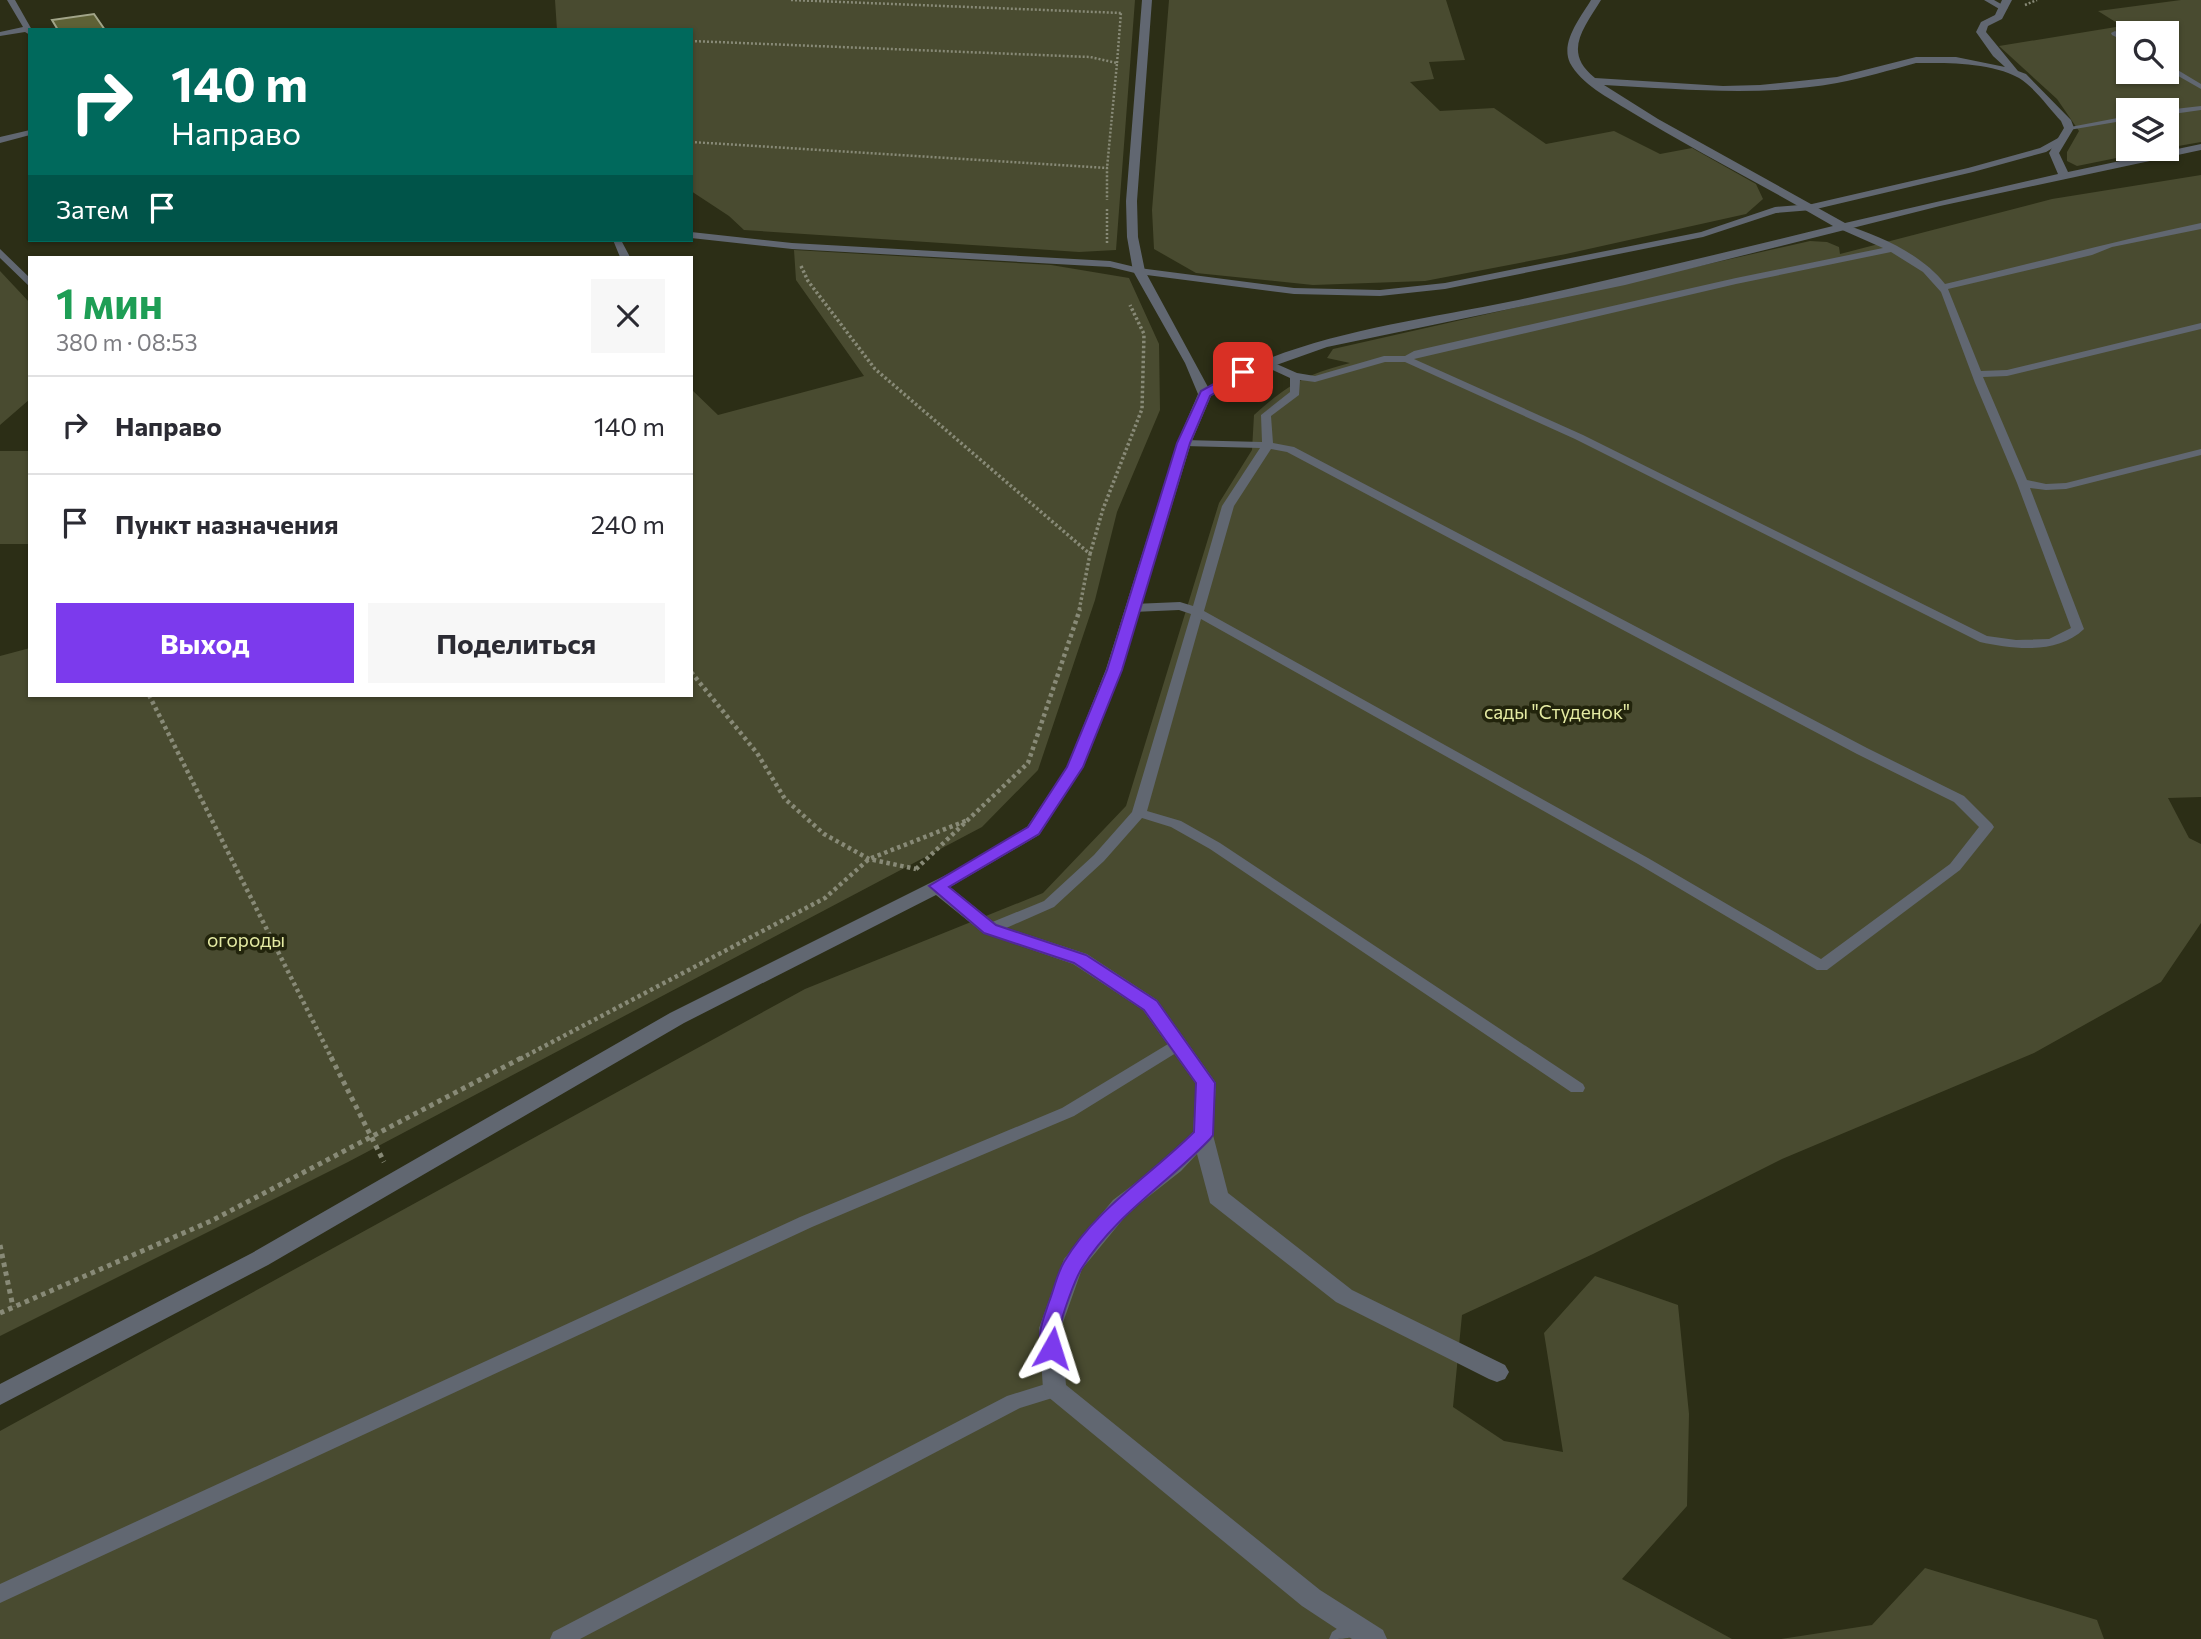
<!DOCTYPE html>
<html lang="ru">
<meta charset="utf-8">
<style>
body{margin:0;font-family:Commissioner,sans-serif;background:#f7f7f7;color:#2b2b33;height:100vh;display:flex;flex-direction:column;font-size:26px;white-space:nowrap}
*{box-sizing:border-box;margin:0}
p{font-size:23px;color:#7c7c81}
.icon{flex:none;width:38px;height:38px;fill:none;stroke:currentColor;stroke-width:2;stroke-linecap:round;stroke-linejoin:round}
.map{position:relative;flex:1;overflow:hidden}
.drawer{position:absolute;left:28px;top:256px;width:665px;height:441px;display:flex;flex-direction:column;background:#fff;border-radius:0px;box-shadow:0 2px 5px #0004}
.drawer>*{flex:none}
.banner{position:absolute;left:28px;top:28px;width:665px;height:214px;border-radius:0px;box-shadow:0 2px 5px #0004;background:#00695c;color:#fff;overflow:hidden}
.controls{position:absolute;left:2116px;top:21px;display:grid;gap:14px}
.controls a{display:grid;place-items:center;width:63px;height:63px;border-radius:0px;background:#fff;box-shadow:0 2px 5px #0004;font-size:35px}
.pin{position:absolute;display:grid;place-items:center;width:60px;height:60px;color:#fff;margin:-30px;border-radius:14px;box-shadow:0 4px 10px #0006}
.me{position:absolute;width:77px;margin:-38px;rotate:6deg;stroke-linejoin:round;filter:drop-shadow(0 0 5px #0008)}
.turn{display:flex;align-items:center;gap:24px;height:147px;padding:0 28px;font-size:32px}
.turn .icon{width:91px;height:91px;stroke-width:2.5}
.turn b{display:block;font-size:49px;line-height:60px}
.then{display:flex;align-items:center;height:66px;padding:0 28px;background:#0003;gap:14px;font-size:26px}
.round{display:grid;place-items:center;flex:none;width:74px;height:74px;border-radius:0px;background:#f7f7f7}
.headline{display:flex;align-items:center;justify-content:space-between;height:119px;padding:0 28px}
h1{font-size:42px;font-weight:700;line-height:52px;color:#1e9e55}
.cta{display:flex;gap:14px;margin-top:auto;padding:14px 28px}
.cta a{flex:1;height:80px;border-radius:0px;background:#7c3aed;color:#fff;font-size:28px;font-weight:700;line-height:80px;text-align:center}
.cta a+a{background:#f7f7f7;color:#2b2b33}
ul{padding:0;list-style:none}
li{display:flex;align-items:center;gap:21px;height:98px;padding:0 28px;border-top:2px solid #e1e1e2}
li div{flex:1}
li b{display:block;font-size:26px}
li em{font-style:normal}
.map>svg:first-child{display:block}
.green{fill:#494b30;fill-rule:evenodd}
.building{fill:#5e6136;stroke:#a2a589;stroke-width:2}
.lines{fill:none;stroke-linecap:round;stroke-linejoin:round}
.path-far3{stroke:#888a77;stroke-width:2.5;stroke-dasharray:2 2;stroke-linecap:butt}
.path-far2{stroke:#888a77;stroke-width:3.5;stroke-dasharray:2.5 2.5;stroke-linecap:butt}
.path-far1{stroke:#888a77;stroke-width:4.5;stroke-dasharray:3.5 3.5;stroke-linecap:butt}
.path{stroke:#888a77;stroke-width:5;stroke-dasharray:4.5 4.5;stroke-linecap:butt}
.service{fill:#616771;fill-rule:evenodd}
.minor{fill:#616771;fill-rule:evenodd}
.route{fill:#7c3aed;stroke:#51269a;stroke-width:2}
.labels{text-anchor:middle;dominant-baseline:central;stroke-width:7;stroke-linejoin:round;paint-order:stroke}
.park-label{font-size:19px;fill:#e5eba3;stroke:#22240c}
</style>
<div class="map">
<svg width="2201" height="1639" viewBox="0 0 2201 1639">
<rect width="100%" height="100%" fill="#2c2e16"/>
<path class="green" d="M555 0H1135L1116 250 1079 252 744 230 729 216 691 191V30H557Z
M1169 0H1446L1465 60 1429 62 1434 79 1410 82 1440 111 1494 108 1546 144 1614 131 1660 154 1692 148 1756 184 1763 199 1746 214 1566 254 1425 281 1313 285 1196 273 1154 249 1152 210Z
M2181 0H2201V142L2167 148 2166 110H2128V149H2161L2077 166 2067 161V152L2079 131 2057 99 1999 46 2122 26 2098 11ZM2128 33H2166V72H2128Z
M2201 175V797L2168 798 2189 838 2201 844V923L2161 982 2034 1053 1782 1159 1593 1254 1462 1315 1453 1407 1504 1441 1563 1452 1544 1333 1595 1276 1678 1305 1689 1414 1687 1506 1622 1579 1732 1639H0V1431L805 989 1043 893 1126 806 1219 503 1252 450 1254 415C1287 385 1307 374 1350 363L1327 358 1333 349 1810 241 1827 242 1839 247 1840 254 2052 199Z
M794 250 1051 265 1129 278 1159 344 1160 410 1117 512 1095 600 1038 770 982 827 348 1162 0 1336V656L30 648V695H691V389L718 415 864 376 796 280Z
M0 271 30 303V399L0 425Z
M0 451H30V544H0Z
M1925 1568 2097 1620 2104 1639H1781L1872 1625Z"/>
<path class="building" d="M94 14 105 30H58L52 20Z"/>
<g class="lines">
<path class="path-far3" d="M791 0 1121 13
M2025 5 2037 0
M691 41 1090 57 1117 63 1107 168
M1117 63 1121 12
M691 142 1107 168V200
M1107 209V245"/>
<path class="path-far2" d="M801 266 808 281 875 369 1090 554 1079 611
M1090 554 1103 509 1142 409 1144 334 1130 305"/>
<path class="path-far1" d="M691 672 757 753 785 799 824 834 869 859 916 869
M149 695 332 1059
M916 869 1028 763 1080 609
M520 1059 825 898 869 859 968 820"/>
<path class="path" d="M331 1057 384 1162
M0 1245 13 1307
M0 1313 211 1221 523 1057"/>
<path class="service" d="M7 0H15L32 30H30V35L25 32 0 36V32L23 27Z
M1984 0H1994L2008 8 2001 10Z
M2115 31 2128 38V43L2112 35 2111 33Z
M2166 63 2201 84V89L2166 69Z
M2201 106V110L2166 115V110Z
M2128 116V120L2069 130 2065 128Z
M30 130V135L0 143V137Z
M2060 137 2063 138V142L2046 152 1973 172 1812 210 1776 213 1703 237 1445 289 1380 296 1294 294 1139 274 1110 267 792 249 691 238V232L792 243 1110 261 1139 268 1294 288 1380 290 1445 283 1701 232 1775 207 1812 204 1968 168 2040 148Z
M2201 223V229L2112 247 2092 255 1948 289 1981 371 2007 370 2201 323V329L2007 376 1983 377 2027 480 2046 484 2066 483 2201 449V455L2066 489 2046 490 2030 488 2084 629C2057 655 2013 649 1980 642L1575 439 1405 362H1385L1315 382 1300 380 1299 395 1271 416 1273 443 1294 447 1867 748 1964 796 1992 824 1994 827 1992 830 1960 870 1827 970H1817L1638 864 1201 619 1147 811 1181 821 1220 843 1583 1084 1585 1088 1583 1092H1571L1210 849 1171 827 1142 818 1104 861 1054 907 995 933 990 934 983 929 985 925 1044 901 1094 855 1132 812 1191 614 1179 610 1133 612 1127 608 1133 604 1180 602 1193 606 1222 506 1260 448 1184 446 1179 443 1184 440 1262 442 1261 415 1290 392V378L1264 366V362H1272L1297 373 1315 376 1384 356H1405L1414 351 1736 278 1883 248 1840 229V225L1843 224C1878 235 1922 254 1945 284 2030 264 2115 241 2201 223ZM1891 252 1923 272 1941 292 1975 383 2017 483 2071 628 2049 639 2016 640 1987 636 1583 435 1414 359 1736 284ZM1271 449 1287 452 1857 754 1954 802 1979 827 1950 864 1821 959 1648 858 1204 611 1234 506Z
M613 240H621L630 257H620Z
M0 249 30 278V287L0 258Z
M1178 1038 1184 1040 1186 1044 1184 1048 1074 1116 812 1227 0 1603V1584L800 1217 1062 1108Z
M1055 1381 1062 1383 1064 1389 1062 1395 1020 1408 580 1639H550L553 1632 1007 1396Z
M1355 1617 1362 1620 1365 1627C1358 1639 1344 1639 1329 1639L1332 1632Z"/>
<path class="minor" d="M1142 0H1152L1137 201 1138 237 1145 271 1208 387C1300 334 1411 322 1513 301 1620 278 1727 252 1833 226 1765 186 1695 151 1628 110 1609 98 1581 84 1570 63 1560 42 1581 17 1591 0H1601C1584 28 1562 52 1595 78L1723 86 1760 85 1837 77 1916 57H1956L2005 67 1993 56 1976 32 1981 22 1995 15 2002 0H2012L2002 19 1988 26 1986 32 2018 71 2026 74 2071 120 2074 128 2059 153 2068 172 2201 144V150L1940 206 1625 285 1327 347 1248 375 1211 396 1191 443 1122 669 1083 767 1039 835 950 887 997 925 1087 954 1157 1000 1216 1083 1213 1135 1228 1193 1352 1290 1505 1365 1509 1372 1505 1379 1497 1382 1489 1379 1336 1302 1210 1203 1197 1154 1181 1171 1129 1212 1082 1269 1061 1328 1066 1385 1320 1590 1383 1630 1387 1639H1352L1302 1606 1047 1396 1043 1389 1039 1328 1064 1259 1113 1200 1167 1159 1193 1132 1196 1084 1143 1010 1073 964 983 933 936 895 684 1023 268 1265 0 1405V1384L252 1253 670 1013 952 872 1027 827 1067 767 1106 669 1177 443 1198 394 1185 363 1133 271 1127 237 1126 201ZM1916 63C1947 63 1990 62 2019 78 2034 87 2049 108 2061 121L2064 128 2049 153 2058 174 1845 223 1658 119 1604 85C1682 89 1760 97 1837 83 1864 78 1890 70 1916 63Z"/>
</g>
<path class="route" d="M1239 370 1249 372 1210 396 1190 443 1122 670 1083 767 1039 834 949 887 996 925 1086 955 1157 1001 1215 1083 1213 1135 1210 1139C1168 1183 1115 1215 1082 1268 1075 1279 1062 1315 1060 1328 1059 1338 1064 1345 1059 1354L1052 1357 1044 1354C1035 1336 1043 1320 1049 1302 1054 1289 1057 1274 1064 1262 1096 1208 1151 1175 1194 1132L1196 1083 1144 1010 1074 963 984 933 929 886 1028 827 1067 767 1107 670 1177 443 1201 391Z"/>
<g class="labels">
<g class="park-label">
<text x="1557" y="711">сады "Студенок"</text>
<text x="246" y="939">огороды</text>
</g>
</g>
</svg>
<div class="controls">
<a><svg class="icon" aria-label="search" viewBox="0 0 24 24"><circle cx="10" cy="10" r="6"/><path d="M15 15l6 6"/></svg></a>
<a><svg class="icon" aria-label="layers" viewBox="0 0 24 24"><path d="M12 4l9 5-9 5-9-5zM3 14l9 5 9-5"/></svg></a>
</div>
<div class="pin" style="left:1243px;top:372px;background:#d93025"><svg class="icon" aria-label="arrive" viewBox="0 0 24 24"><path d="M6 21V4h12l-3 4 3 4H6"/></svg></div>
<svg class="me" style="left:1052px;top:1348px" viewBox="-20 -20 40 40"><path d="M0-17L14 15 0 8-14 15z" fill="#7c3aed" stroke="#fff" stroke-width="4"/></svg>
<div class="banner">
<div class="turn"><svg class="icon" aria-label="right" viewBox="0 0 24 24"><path d="M7 20v-9h11M14 6l5 5-5 5"/></svg><div><b>140 m</b>Направо</div></div>
<div class="then">Затем<svg class="icon" aria-label="arrive" viewBox="0 0 24 24"><path d="M6 21V4h12l-3 4 3 4H6"/></svg></div>
</div>
<section class="drawer">
<div class="headline"><div><h1>1 мин</h1><p>380 m · 08:53</p></div><a class="round"><svg class="icon" aria-label="close" viewBox="0 0 24 24"><path d="M6 6l12 12M18 6L6 18"/></svg></a></div>
<ul>
<li><svg class="icon" aria-label="right" viewBox="0 0 24 24"><path d="M7 20v-9h11M14 6l5 5-5 5"/></svg><div><b>Направо</b></div><em>140 m</em></li>
<li><svg class="icon" aria-label="arrive" viewBox="0 0 24 24"><path d="M6 21V4h12l-3 4 3 4H6"/></svg><div><b>Пункт назначения</b></div><em>240 m</em></li>
</ul>
<div class="cta"><a>Выход</a><a>Поделиться</a></div>
</section>
</div>
